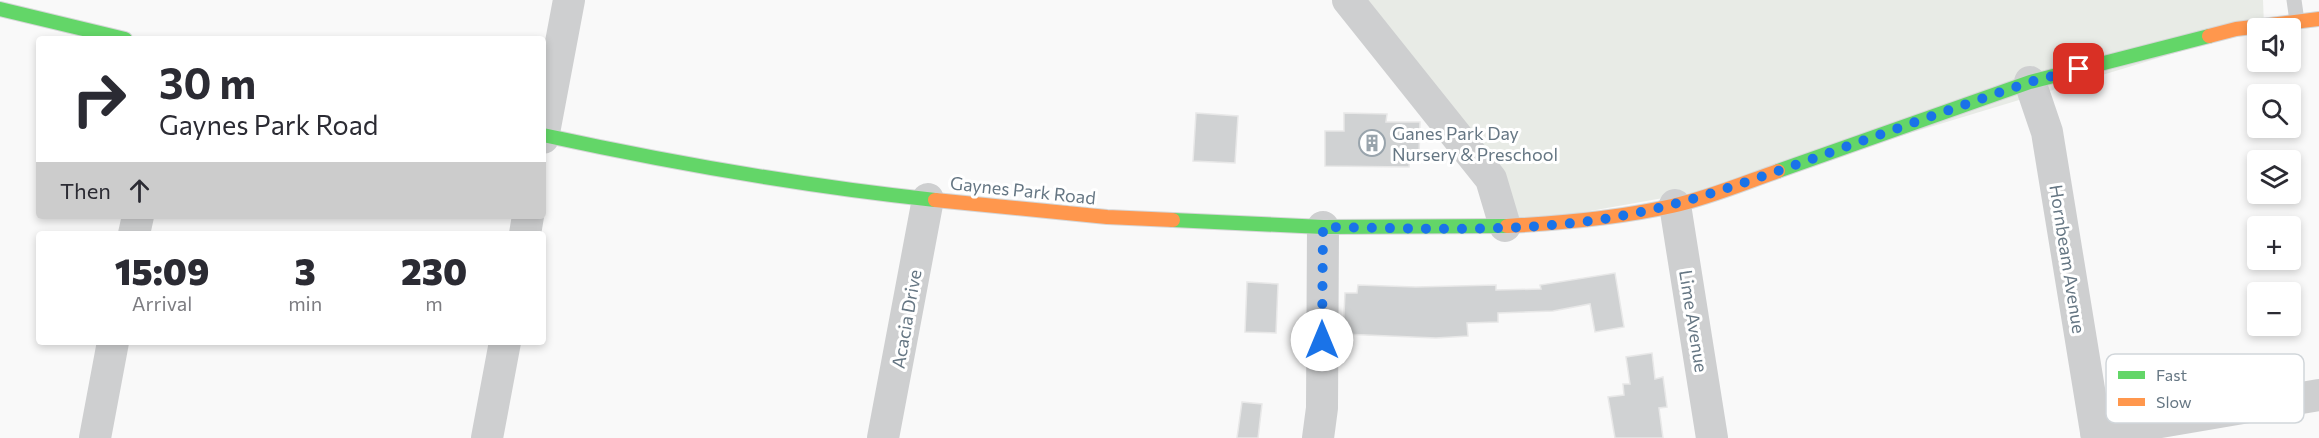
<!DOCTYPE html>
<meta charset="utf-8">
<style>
body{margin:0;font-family:Commissioner,sans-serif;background:#f7f7f7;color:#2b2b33;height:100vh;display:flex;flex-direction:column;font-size:22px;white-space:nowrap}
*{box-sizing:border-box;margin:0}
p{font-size:20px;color:#7c7c81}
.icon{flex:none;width:33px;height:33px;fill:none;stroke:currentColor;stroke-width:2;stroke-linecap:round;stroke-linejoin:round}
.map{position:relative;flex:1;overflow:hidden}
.sheet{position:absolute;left:36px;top:231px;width:510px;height:114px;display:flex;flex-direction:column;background:#fff;border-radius:6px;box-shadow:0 3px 9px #0003}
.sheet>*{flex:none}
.hud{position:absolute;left:36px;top:36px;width:510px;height:183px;border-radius:6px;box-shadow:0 3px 9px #0003;background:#fff;color:#2b2b33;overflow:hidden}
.buttons{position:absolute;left:2247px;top:18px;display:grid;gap:12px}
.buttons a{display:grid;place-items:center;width:54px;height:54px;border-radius:6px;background:#fff;box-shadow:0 3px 9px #0003;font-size:30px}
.pin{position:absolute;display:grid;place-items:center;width:51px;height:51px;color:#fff;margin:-26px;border-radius:12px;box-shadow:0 3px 9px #0006}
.me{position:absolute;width:66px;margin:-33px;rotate:0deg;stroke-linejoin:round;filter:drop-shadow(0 0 4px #0008)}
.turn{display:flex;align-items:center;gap:21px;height:126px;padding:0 24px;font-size:27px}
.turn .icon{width:78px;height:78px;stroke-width:2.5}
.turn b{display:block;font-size:42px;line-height:51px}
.then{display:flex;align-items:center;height:57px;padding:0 24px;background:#0003;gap:12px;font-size:22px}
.eta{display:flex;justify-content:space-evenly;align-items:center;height:102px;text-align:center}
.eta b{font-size:36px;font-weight:800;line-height:42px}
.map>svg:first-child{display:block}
.green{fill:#e8ebe6}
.building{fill:#d0d2d3;stroke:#e8e8e8;stroke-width:1.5}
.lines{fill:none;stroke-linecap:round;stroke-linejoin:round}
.fast-casing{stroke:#d5d6d7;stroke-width:16}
.slow-casing{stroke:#d5d6d7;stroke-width:16}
.lane{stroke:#cecfd0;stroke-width:15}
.street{stroke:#cecfd0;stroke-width:32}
.fast{stroke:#63d668;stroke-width:14}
.slow{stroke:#ff974d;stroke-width:14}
.route{stroke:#1a73e8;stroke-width:10;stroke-dasharray:0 18}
.labels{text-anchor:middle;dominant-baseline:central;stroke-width:6;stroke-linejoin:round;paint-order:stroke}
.poi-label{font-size:18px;fill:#657683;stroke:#fff;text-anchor:start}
.street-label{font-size:18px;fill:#657683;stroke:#fff}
.key{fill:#fff;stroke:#d1d6da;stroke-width:1.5}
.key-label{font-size:16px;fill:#657683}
</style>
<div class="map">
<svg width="2319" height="438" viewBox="0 0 2319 438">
<rect width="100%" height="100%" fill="#f9f9f9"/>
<path class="green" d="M1348 0H2263L2264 26 1742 184 1505 226Z"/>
<path class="building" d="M1196 113 1238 116 1235 163 1193 161Z
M1344 113 1387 114 1386 122H1420L1419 156H1410L1409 167 1325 166V131H1344Z
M1615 273 1624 327 1595 332 1590 304 1553 311 1498 313V322L1467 323 1468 336 1436 338 1343 334 1345 293H1357L1358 285 1416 287 1496 285V290L1541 289 1540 285Z
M1247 282 1278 284 1276 333 1245 332Z
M1652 353 1655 379 1663 377 1667 407 1659 408 1663 438H1615L1608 397 1624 395 1623 384H1630L1626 357Z
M1242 402 1262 404 1258 438H1237Z"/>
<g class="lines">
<defs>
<path id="fast" d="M0 9 125 39
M543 135C672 163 803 186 935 200
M1778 171 2030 82 2209 36
M1173 220 1323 227 1507 226"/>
<path id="slow" d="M2209 36 2236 29 2319 19
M935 200 1107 217 1173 220
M1507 226C1563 223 1618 218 1672 206 1708 198 1744 183 1778 171"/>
</defs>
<use href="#fast" class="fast-casing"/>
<use href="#slow" class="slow-casing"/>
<path class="lane" d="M2294 0 2297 21"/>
<path class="street" d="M1348 0 1491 179 1505 226
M2030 82 2047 132 2097 438
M543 138 569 0
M1675 205 1712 438
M134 234 138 216
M525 234 528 216
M2096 433 2319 395
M95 438 113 342
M487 438 505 342
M883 438 928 199
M1318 438 1322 408 1323 227"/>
<use href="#fast" class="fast"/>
<use href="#slow" class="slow"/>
</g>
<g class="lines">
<path class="route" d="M1322 340 1323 227C1421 228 1524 234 1621 216 1687 204 1749 181 1812 159 1884 133 1957 107 2030 82L2079 69"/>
</g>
<defs>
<symbol id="building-ring" viewBox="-11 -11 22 22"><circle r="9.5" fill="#fff" stroke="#99a4ac" stroke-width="1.5"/><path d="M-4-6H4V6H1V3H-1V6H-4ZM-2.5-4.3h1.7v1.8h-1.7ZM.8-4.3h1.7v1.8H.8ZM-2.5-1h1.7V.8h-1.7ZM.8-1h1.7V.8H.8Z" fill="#99a4ac"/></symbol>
</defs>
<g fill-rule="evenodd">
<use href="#building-ring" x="1357" y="128" width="30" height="30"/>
</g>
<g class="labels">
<g class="poi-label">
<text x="1392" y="133">Ganes Park Day<tspan x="1392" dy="21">Nursery &amp; Preschool</tspan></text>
</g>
<g class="street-label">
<text transform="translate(1023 190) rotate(6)">Gaynes Park Road</text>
<text transform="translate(2068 259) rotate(81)">Hornbeam Avenue</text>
<text transform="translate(906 319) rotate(-80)">Acacia Drive</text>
<text transform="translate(1694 321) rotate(81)">Lime Avenue</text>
</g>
</g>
<rect x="2106" y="354" width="198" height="69" rx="9" class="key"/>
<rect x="2118" y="371" width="27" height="8" fill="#63d668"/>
<rect x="2118" y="398" width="27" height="8" fill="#ff974d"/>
<g class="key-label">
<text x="2156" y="381">Fast</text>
<text x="2156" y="408">Slow</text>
</g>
</svg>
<div class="buttons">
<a><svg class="icon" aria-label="sound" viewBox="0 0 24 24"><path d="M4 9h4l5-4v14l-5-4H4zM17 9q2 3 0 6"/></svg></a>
<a><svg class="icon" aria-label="search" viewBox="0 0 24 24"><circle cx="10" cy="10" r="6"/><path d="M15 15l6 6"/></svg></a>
<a><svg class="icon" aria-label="layers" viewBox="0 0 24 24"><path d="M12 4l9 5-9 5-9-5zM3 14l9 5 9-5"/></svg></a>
<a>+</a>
<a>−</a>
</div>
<div class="pin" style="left:2079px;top:69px;background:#d93025"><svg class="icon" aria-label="arrive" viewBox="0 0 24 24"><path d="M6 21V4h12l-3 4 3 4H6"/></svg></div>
<svg class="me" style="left:1322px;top:340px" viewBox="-20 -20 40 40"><circle r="19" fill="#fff"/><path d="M0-13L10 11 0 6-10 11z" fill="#1a73e8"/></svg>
<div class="hud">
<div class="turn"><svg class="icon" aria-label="right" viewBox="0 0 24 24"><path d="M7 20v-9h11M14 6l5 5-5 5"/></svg><div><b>30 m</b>Gaynes Park Road</div></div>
<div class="then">Then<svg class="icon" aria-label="ahead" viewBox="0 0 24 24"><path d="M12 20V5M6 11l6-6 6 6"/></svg></div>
</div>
<section class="sheet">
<div class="eta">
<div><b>15:09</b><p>Arrival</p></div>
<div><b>3</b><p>min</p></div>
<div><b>230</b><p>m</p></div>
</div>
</section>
</div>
